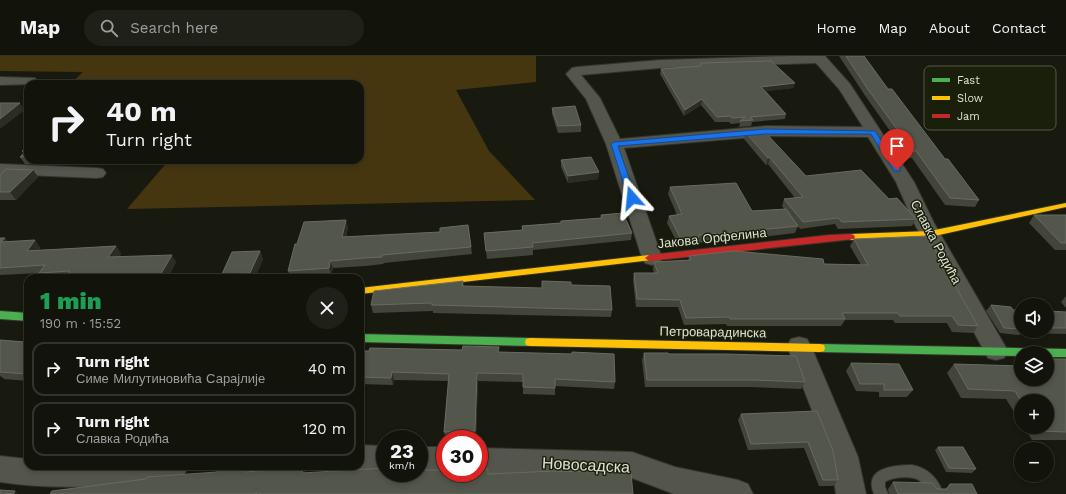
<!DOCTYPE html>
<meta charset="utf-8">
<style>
body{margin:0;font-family:"Work Sans",sans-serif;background:#1f2119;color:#f1f3f6;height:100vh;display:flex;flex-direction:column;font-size:15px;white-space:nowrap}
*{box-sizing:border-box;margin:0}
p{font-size:13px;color:#9c9e9d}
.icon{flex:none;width:22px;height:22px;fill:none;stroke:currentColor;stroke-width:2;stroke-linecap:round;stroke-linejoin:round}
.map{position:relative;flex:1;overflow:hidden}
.sheet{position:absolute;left:24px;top:218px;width:340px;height:196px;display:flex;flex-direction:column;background:#12140b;border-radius:12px;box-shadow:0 2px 6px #0003,0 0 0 1px #31332c}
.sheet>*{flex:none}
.banner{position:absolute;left:24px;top:24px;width:340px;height:84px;border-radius:12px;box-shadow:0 2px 6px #0003,0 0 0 1px #31332c;background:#12140b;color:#f1f3f6;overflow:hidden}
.tools{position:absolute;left:1014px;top:242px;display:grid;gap:8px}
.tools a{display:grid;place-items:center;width:40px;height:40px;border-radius:50%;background:#12140b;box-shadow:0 2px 6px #0003,0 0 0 1px #31332c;font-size:20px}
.speed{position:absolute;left:376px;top:374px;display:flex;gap:8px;font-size:20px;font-weight:700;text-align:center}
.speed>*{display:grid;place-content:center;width:52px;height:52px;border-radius:50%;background:#12140b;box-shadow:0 2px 6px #0003,0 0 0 1px #31332c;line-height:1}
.speed small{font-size:10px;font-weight:400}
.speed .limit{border:6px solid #d22;background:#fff;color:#111}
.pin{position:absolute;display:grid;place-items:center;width:34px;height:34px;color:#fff;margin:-41px -17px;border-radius:50% 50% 50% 0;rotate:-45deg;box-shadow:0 0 4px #0007}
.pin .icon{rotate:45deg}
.me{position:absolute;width:44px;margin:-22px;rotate:342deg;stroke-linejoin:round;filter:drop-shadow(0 0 3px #0008)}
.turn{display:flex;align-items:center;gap:14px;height:84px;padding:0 16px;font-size:18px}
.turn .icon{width:52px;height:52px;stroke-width:2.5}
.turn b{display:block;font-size:28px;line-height:34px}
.round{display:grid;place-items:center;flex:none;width:42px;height:42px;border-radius:21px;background:#1f2119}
.headline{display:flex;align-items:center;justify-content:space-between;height:68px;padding:0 16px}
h1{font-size:24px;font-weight:800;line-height:30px;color:#1e9e55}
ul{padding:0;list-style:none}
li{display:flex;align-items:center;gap:12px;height:54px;margin:0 8px 6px;padding:0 8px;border:2px solid #31332c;border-radius:12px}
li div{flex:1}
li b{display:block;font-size:15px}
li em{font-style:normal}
header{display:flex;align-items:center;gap:24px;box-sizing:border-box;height:56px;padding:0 20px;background:#12140b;border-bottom:1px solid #31332c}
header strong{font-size:19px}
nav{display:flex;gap:22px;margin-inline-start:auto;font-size:14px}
.search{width:280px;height:36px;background:#1f2119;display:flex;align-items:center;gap:10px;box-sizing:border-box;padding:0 14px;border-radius:22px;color:#9c9e9d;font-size:15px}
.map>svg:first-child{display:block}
.green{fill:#463610}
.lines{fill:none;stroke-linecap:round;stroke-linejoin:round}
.lane-casing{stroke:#33352d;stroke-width:2}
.street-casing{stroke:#33352d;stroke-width:2}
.fast-casing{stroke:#33352d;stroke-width:2}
.slow-casing{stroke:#33352d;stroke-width:2}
.jam-casing{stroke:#33352d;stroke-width:2}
.lane{fill:#54564d;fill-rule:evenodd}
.street{fill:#54564d;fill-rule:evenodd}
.fast{fill:#4caf50;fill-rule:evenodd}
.slow{fill:#ffc107;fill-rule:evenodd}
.jam{fill:#c62828;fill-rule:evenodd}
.wall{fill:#43453a}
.shaded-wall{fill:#2b2d22}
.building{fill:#53564a;stroke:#696b60}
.route{fill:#1a73e8;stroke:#114b97}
.labels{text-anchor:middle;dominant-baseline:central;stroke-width:3;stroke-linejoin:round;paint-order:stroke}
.street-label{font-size:13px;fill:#dde1d4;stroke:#1a1f0b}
.near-street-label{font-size:16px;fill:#dde1d4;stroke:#1a1f0b}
.key{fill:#1a1f0b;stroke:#545947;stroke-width:1}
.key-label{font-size:11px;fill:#dde1d4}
</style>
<header>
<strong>Map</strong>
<div class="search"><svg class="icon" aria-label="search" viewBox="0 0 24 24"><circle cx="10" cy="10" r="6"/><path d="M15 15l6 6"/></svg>Search here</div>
<nav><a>Home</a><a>Map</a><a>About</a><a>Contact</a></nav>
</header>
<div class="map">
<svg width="1066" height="438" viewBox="0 0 1066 438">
<rect width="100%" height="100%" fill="#181a0f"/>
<path class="green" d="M0 0H536V26L456 34 489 95 535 144 127 153 169 104H360V28H70L83 16 0 15Z"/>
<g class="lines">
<defs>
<path id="lane" d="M912 409C927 412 936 420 942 434L940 438H930C927 433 923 426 917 423 909 420 892 421 885 426V431L888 438H874C863 412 893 409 912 409Z"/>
<path id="street" d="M790 0H825L850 28 914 126 934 167 1008 295 1004 302 996 304 988 302 914 167 896 126 868 81 766 80 624 92 662 202 659 207 652 209 645 207 642 202 606 88 586 43 566 18 572 12 577 11 660 4ZM816 7 839 33 863 71 766 70 620 83 600 42 581 19 660 12Z
M0 21 35 22 37 25 35 28 0 29Z
M0 108 97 112 103 113 106 117 103 121 97 122 0 118Z
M799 281 807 283 811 290 858 401 866 438H836L830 401 787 290 791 283Z
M360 389 385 390V416L360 415 350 411 360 410Z
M419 391H445V417H419Z
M479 392 632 396 675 411 738 424 748 428 753 438H674L632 422 479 418 477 417H479Z
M0 400 28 403V410H188L184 419 174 423C116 430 58 435 0 426Z"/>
<path id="fast" d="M0 255 28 257V265L0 263Z
M360 278 530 282 534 283 535 286 534 289 530 290 360 286Z
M820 288 1066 293V301H1047V297H1021V300L820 296 816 295 815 292 816 289Z"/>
<path id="slow" d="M1066 147V151L930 181 851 184 847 181 851 178 930 175Z
M649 199 652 200 653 202 652 204 360 238V232Z
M530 282 820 288 824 289 825 292 824 295 820 296 530 290 526 289 525 286 526 283Z"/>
<path id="jam" d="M851 178 854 179 855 181 854 183 649 205 645 202 649 199 829 179Z"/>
</defs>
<use href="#lane" class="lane-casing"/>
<use href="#street" class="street-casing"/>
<use href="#fast" class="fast-casing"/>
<use href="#slow" class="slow-casing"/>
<use href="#jam" class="jam-casing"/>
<use href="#lane" class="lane"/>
<use href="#street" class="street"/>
<use href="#fast" class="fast"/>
<use href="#slow" class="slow"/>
<use href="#jam" class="jam"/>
</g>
<path class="wall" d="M839 0H864L888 33 945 103 979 144 975 151 945 149 912 102H909L864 38Z
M701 7 795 27 793 32 766 35 786 58 785 63 752 66 751 70 739 71 740 67 731 68 729 66H715L701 49 684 60 660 18 661 13 701 10Z
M552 52 581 69V76L558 77 552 58Z
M746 77 806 120 889 143 916 163 912 170 838 173 835 168 800 173 797 169 798 170 795 177 746 183 697 187V188L679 190 667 167 669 160 677 159 668 138 670 131 752 155 784 153 782 150 784 143 795 142 768 108 766 109 744 83Z
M28 90V104H56L51 109 25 108 20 101 23 98 22 95Z
M561 104 599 116 598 123 568 127 561 111Z
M33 114 38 121 16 144H0V119Z
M601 159 632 177 631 184 533 194V199L487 203 484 177 522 174V170L561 167V165L600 162Z
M1034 159H1066V194H1055L1029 167Z
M348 171 346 181 471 191 472 198 384 207 383 208 366 210 333 212 331 219 291 222 288 215 297 188Z
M0 182H5L8 186 35 184 40 192 39 194 116 190 121 198 119 201 176 206 168 222H44L40 217 0 219Z
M854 183 978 270 973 277 952 276 947 267H895L893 264H845L841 270H727L726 268 684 269 678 251H636L633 224 634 217H654L653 213 654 206 688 205 689 200 824 208 861 209 850 190Z
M260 195 263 203 255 222H224L222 218Z
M463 225 464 230 542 232 571 229 612 254 611 261 433 257V255L373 257 371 249Z
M1066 240V252L1061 246Z
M991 249 1013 254H1021V275H1047V255L1066 256V278L1022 277 1019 279 1000 277 986 255Z
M28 283V325L4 323 2 321 0 320V284L25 286Z
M360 295 499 296 615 326 614 333 555 330V339L523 338V326L478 325 476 382 446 383 444 376 449 325 394 324 393 329 360 328Z
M644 297 669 298 805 326 801 333 749 331H645L642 304Z
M1066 303V384H1032L1024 371H1047L1021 345V367L1006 343 961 342 947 317 954 308 1020 310 1021 309V323Z
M851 307 913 334 907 341H879V336L856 335 846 315Z
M817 355 838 424 833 430H819L804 392 748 394 738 364 741 358Z
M938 391 976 413 972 417 946 416 935 394Z
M893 426 937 433H945L950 428 977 438H889L888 433Z"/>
<path class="shaded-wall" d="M795 27 793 32 760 36 761 31Z
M702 43 701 49 684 60 685 54Z
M20 47 25 54 0 73V63Z
M768 102H770L768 108 766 109Z
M48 104H56L51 109Z
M33 114 38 121 16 144 10 136Z
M599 116 598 123 568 127V120Z
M346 164 348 171 344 189 342 181Z
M5 182 11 190 1 186Z
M35 184 40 192 32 202 27 195Z
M116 190 121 198 113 209 108 201Z
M260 195 263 203 255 222H253L250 217Z
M172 199 176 206 168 222H160L159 221Z
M330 205 333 212 331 219 329 212Z
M392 316 394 324 393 329 391 322Z
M477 317 478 325 476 382 475 375Z
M247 410H252L253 411 250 423 245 416Z
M303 412 307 418 302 417Z
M15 435 18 438H13Z"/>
<path class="building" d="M846 0H864L888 33H892L945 103H948L979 144 950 142 916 95H913L867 32Z
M771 5 795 27 761 31 786 58 750 61 753 64 740 65 745 61 732 62 730 60 717 61 702 43 685 54 661 13 701 10V7Z
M0 47H20L0 63Z
M575 50 581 69 558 70 552 52Z
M764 75 806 120 861 114 889 143 897 142 916 163 842 166 838 162 803 166 784 143 803 141 770 102H768L746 77Z
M28 90V101H20L26 95H22Z
M591 101 599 116 568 120 561 104Z
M6 113 33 114 10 136H0V119Z
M736 127 752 155 786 153 798 170 748 175 699 179V181L681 183 669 160 682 158 670 131Z
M623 157 632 177 532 187 533 191 486 195 484 177 523 174 522 170 561 167V165L602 162 601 159Z
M1034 159H1066V187H1061Z
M346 164 342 181 440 176V172L468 169 471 191 382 199V201L364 202 330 205 329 212 288 215 295 188H297L304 166Z
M927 180 978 270 958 269 952 260H900L898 257H842L845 263H730L729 261 686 262 680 244 637 243 634 217H658L654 206 691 204 689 200 734 195 823 203 824 208 868 209 854 183Z
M0 182H5L1 186 35 184 27 195 116 190 108 201 172 199 159 221 65 222 70 215 39 217 45 209 0 212Z
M260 195 250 217 222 218 232 196Z
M463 225 462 230 542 232V225L571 226V229L610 230 612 254 432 249V247L371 249 374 235Z
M991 249 1011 251 1013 254H1021V273L1004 272Z
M1047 255 1066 256V272H1047Z
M28 283V318L0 316V284L25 286Z
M463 290 499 291 498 296 572 298V296L614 298 615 326 555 323V332L523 331V318L477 317 475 375 444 376 449 318 392 316 391 322 360 321V295H369L370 292 462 294Z
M644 297H668L669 298H725L796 300 805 326 753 324H647Z
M1047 303H1066V376L1041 375 1038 371H1047V345H1021L1015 335 968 333 954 308 1021 310V323H1047Z
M851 307 899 308 913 334H884V328H860Z
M817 355 833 395 838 424H823L808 386 751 388 741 358Z
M938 391H963L976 413 949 412Z
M219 410H247L245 416 303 412 302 417 385 412V417H419V414H445V417H479V413H488V418L554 415 631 417 633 438H259L260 437 251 438H50L52 435 146 423 147 421 217 416Z
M893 426 932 427 937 433H947L950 428H972L977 438H898Z
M0 434 15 435 13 438H0Z"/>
<path class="route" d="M766 73 875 75 901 114 900 115H894L871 78H766L618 90 636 142 632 145 628 142 611 88 614 86Z"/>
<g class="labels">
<g class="street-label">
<text transform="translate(712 182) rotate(-6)">Јакова Орфелина</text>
<text transform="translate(936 186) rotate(62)">Славка Родића</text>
<text transform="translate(713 276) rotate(1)">Петроварадинска</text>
</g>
<g class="near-street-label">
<text transform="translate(586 409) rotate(3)">Новосадска</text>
</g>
</g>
<rect x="924" y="10" width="132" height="64" rx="6" class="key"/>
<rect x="932" y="22" width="18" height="4" fill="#4caf50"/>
<rect x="932" y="40" width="18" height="4" fill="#ffc107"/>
<rect x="932" y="58" width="18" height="4" fill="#c62828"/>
<g class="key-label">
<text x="957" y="28">Fast</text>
<text x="957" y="46">Slow</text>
<text x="957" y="64">Jam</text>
</g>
</svg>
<div class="tools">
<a><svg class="icon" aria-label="sound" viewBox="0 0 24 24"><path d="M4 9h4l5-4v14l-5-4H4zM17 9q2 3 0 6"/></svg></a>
<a><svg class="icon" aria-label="layers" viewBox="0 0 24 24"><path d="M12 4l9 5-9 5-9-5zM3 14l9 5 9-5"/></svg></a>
<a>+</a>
<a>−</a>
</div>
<div class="speed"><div>23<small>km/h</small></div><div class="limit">30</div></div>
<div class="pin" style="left:897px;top:114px;background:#d93025"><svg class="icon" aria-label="arrive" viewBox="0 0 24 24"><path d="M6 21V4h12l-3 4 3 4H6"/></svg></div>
<svg class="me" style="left:632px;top:142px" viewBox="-20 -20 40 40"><path d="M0-17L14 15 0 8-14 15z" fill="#1a73e8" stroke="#fff" stroke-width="4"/></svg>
<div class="banner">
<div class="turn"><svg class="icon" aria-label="right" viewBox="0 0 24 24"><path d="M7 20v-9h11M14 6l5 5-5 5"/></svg><div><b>40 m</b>Turn right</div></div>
</div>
<section class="sheet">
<div class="headline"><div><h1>1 min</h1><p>190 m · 15:52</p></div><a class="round"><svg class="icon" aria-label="close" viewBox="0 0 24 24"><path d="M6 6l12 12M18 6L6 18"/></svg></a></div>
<ul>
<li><svg class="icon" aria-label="right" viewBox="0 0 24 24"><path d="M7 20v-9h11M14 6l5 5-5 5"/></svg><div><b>Turn right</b><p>Симе Милутиновића Сарајлије</p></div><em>40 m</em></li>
<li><svg class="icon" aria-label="right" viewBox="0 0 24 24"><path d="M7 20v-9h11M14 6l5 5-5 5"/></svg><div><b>Turn right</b><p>Славка Родића</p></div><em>120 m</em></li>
</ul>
</section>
</div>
